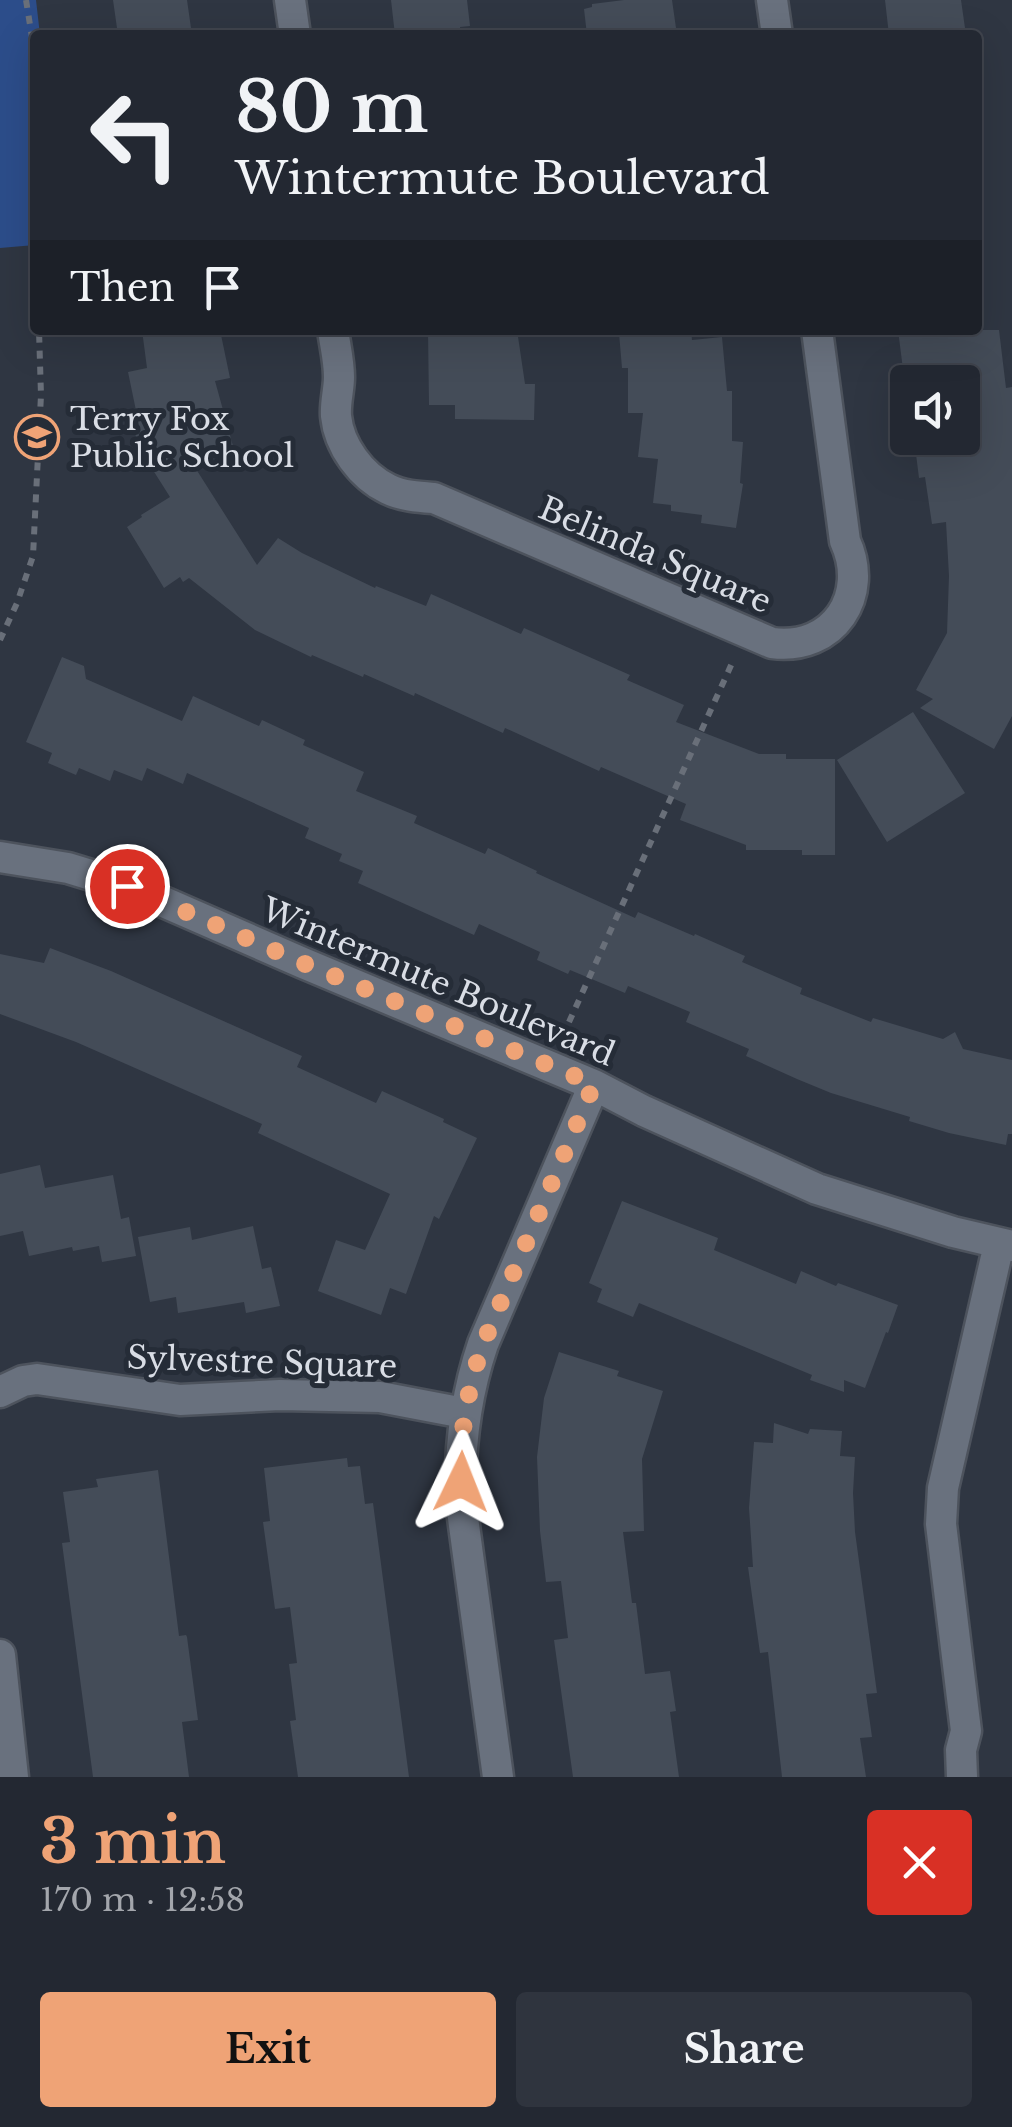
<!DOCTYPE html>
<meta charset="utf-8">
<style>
body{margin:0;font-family:"Libre Baskerville",serif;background:#2f343e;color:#f1f3f6;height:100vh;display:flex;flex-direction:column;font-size:38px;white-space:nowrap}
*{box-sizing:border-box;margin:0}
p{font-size:32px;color:#a3a6ac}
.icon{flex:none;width:55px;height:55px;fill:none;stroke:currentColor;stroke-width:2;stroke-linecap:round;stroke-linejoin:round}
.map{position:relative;height:1777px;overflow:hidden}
.drawer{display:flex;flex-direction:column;background:#232832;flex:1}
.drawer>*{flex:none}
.banner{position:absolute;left:30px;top:30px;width:952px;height:305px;border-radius:10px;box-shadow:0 10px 40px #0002,0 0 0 2px #40444d;background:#232832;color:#f1f3f6;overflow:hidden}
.tools{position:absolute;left:890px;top:365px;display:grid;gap:20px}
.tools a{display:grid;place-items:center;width:90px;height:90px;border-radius:10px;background:#232832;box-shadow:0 10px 40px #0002,0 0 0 2px #40444d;font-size:50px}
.pin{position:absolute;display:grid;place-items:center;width:85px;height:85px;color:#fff;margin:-42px;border:5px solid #fff;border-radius:50%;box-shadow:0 2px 10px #0007}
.me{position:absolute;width:110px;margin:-55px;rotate:2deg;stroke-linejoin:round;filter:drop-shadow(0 0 8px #0008)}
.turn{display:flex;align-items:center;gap:35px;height:210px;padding:0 40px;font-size:45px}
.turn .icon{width:130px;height:130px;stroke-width:2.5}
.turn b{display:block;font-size:70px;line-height:85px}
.then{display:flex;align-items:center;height:95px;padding:0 40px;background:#0003;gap:20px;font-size:38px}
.round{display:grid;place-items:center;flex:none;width:105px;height:105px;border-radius:10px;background:#2f343e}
.summary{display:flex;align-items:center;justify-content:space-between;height:170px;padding:0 40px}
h1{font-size:60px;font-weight:700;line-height:75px;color:#efa376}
.action{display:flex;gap:20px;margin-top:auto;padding:20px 40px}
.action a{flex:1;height:115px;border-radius:10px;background:#efa376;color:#111;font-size:40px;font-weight:700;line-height:115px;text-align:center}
.action a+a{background:#2f343e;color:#f1f3f6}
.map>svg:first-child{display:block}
.green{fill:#2c4d8a}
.building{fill:#444c58}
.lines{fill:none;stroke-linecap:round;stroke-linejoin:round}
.minor-casing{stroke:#4d535d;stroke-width:35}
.path{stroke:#696f79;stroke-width:6;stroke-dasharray:8 8;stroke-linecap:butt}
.minor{stroke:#69717e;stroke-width:30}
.route{stroke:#efa376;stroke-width:18;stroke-dasharray:0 32.4}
.labels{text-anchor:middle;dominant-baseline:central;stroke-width:10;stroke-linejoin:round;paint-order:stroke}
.poi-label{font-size:32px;fill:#d9dde5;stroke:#252c37;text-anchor:start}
.street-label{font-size:32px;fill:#d9dde5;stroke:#252c37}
</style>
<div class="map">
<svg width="1012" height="1777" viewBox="0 0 1012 1777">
<rect width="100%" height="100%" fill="#2f3642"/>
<path class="green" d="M0 0H36L40 35H35V245L0 248Z"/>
<path class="building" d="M113 0H187L192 35H118Z
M391 0H467L470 26 460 27 461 35H395Z
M624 0H672L677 35H587L584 9 592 7V4Z
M885 0H961L965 28 914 35H889Z
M142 330H220L230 378 215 381 233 446 189 458 257 565 278 538 302 553 375 588 376 586 426 606 431 594 521 634 524 628 630 675 627 680 684 705 676 722 759 754H786V759H835V855H802V850H746V845L680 820 686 804 601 767 599 771 505 728 503 733 415 693 414 696 364 674 363 677 312 655 311 657 255 630 189 578 183 582 180 577 164 588 127 527 142 517 141 515 170 497 139 448 133 426 139 425 128 372 147 368Z
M428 330H517L525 384H535L534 420 455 419V405H429Z
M659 330H691L692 340 722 337 727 391H732V441L743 442 740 483 743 484 736 528 701 523 702 515 671 511V505L653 503 658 459 638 457 643 413H628V368H622L619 333Z
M898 330H999L1006 388 1012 387V716L994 749 920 708 933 699 916 690 947 633 949 576 946 522 932 524 925 477 919 478 915 446 962 439V382H930L929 374 904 377Z
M62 657 84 666 86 679 182 721 193 696 259 726 262 720 305 740 303 745 364 772 356 791 417 816 414 823 485 854 488 848 537 871 536 873 635 918 638 912 694 936 695 934 745 956 742 962 802 988 800 994 871 1022 873 1018 943 1039 955 1032 963 1049 1012 1060V1134H1008L1006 1145 949 1133 909 1121 910 1117 831 1093 797 1079 746 1056 749 1049 686 1022 690 1012 628 986 625 993 570 970 568 974 537 960 540 952 479 924 474 935 358 883 363 871 339 861 342 854 305 838 309 828 187 773 183 784 147 768 142 781 114 770 110 781 79 768 76 775 48 763 52 753 26 742Z
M913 712 965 793 887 842 837 760Z
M50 948 111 971 302 1056 297 1067 376 1103 382 1091 444 1119 443 1122 477 1138 439 1219 434 1216 406 1294 390 1288 381 1315 318 1291 336 1240 365 1250 390 1194 258 1133 262 1124 76 1042 0 1014V954L44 963Z
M40 1165 45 1188 113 1175 121 1219 129 1217 136 1256 102 1262 99 1246 73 1251 72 1247 29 1256 23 1231 0 1236V1174Z
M622 1201 718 1238 714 1250 796 1284 801 1271 836 1286 838 1283 898 1305 888 1333 886 1332 865 1388 844 1380V1392L810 1380 812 1375 639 1303 633 1317 597 1302 602 1289 589 1283Z
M253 1226 262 1269 271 1267 280 1306 246 1313 244 1302 178 1313 176 1297 150 1302 138 1237 190 1227 192 1240Z
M559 1352 619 1371 617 1376 663 1391 642 1459 644 1531 623 1532 632 1603H636L645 1674 670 1671 676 1711 670 1712 679 1777H573L554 1640 568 1638 561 1581 546 1582 540 1531 537 1457 544 1398Z
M774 1423 808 1434 810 1429 842 1431 840 1456 855 1457 853 1493 855 1532 877 1693 866 1694 872 1737 860 1738 866 1777H782L768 1652 760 1653 748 1567H753L749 1508 754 1442 773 1443Z
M347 1458 348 1467 360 1466 365 1504 373 1503 409 1777H298L290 1721 296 1720 289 1664 297 1663 290 1607 275 1609 263 1522 270 1521 264 1468Z
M158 1470 179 1636 186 1635 187 1637 198 1720 182 1722 189 1777H93L62 1543 70 1542 63 1492 98 1487 96 1479Z"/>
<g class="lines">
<defs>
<path id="minor" d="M290 0 295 35
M772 0 777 35
M333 330C335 345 339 361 339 377 339 390 335 402 336 416 339 446 361 476 388 489 402 496 419 497 434 498L772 643C834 651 870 595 845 541L817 330
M0 857 68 868 127 886 303 963 594 1085 644 1111 817 1189 953 1232 1012 1246
M0 1392 23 1381 37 1379 180 1400 280 1395 380 1397 464 1413
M0 1655 13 1777
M498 1777 461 1503C459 1448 465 1397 483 1344L594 1085
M962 1777 961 1750 966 1731 941 1524 943 1488 999 1244"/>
</defs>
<use href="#minor" class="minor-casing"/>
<path class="path" d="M26 0 35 56
M0 640 17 603 33 556 41 395 39 330
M569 1022 733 661"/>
<use href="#minor" class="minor"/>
</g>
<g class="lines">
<path class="route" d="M127 886 303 963 594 1084 483 1344C468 1388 459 1434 461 1482"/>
</g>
<defs>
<symbol id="school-ring" viewBox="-11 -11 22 22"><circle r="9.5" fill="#252c37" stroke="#efa376" stroke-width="1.5"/><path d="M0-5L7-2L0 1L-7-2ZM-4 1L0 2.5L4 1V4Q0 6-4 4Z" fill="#efa376"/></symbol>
</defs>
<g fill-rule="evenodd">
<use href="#school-ring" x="12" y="412" width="50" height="50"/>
</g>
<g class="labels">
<g class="poi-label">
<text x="70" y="419">Terry Fox<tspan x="70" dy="37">Public School</tspan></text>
</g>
<g class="street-label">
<text transform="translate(655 555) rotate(23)">Belinda Square</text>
<text transform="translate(438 982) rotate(23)">Wintermute Boulevard</text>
<text transform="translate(262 1362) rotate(2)">Sylvestre Square</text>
</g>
</g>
</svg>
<div class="tools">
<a><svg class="icon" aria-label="sound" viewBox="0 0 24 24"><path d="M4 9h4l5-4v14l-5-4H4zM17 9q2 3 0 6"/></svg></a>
</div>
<div class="pin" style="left:127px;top:886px;background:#d93025"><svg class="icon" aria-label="arrive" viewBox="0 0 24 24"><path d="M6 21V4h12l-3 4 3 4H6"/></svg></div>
<svg class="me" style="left:461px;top:1482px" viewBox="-20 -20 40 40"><path d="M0-17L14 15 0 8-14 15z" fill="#efa376" stroke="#fff" stroke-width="4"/></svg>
<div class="banner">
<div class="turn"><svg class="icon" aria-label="left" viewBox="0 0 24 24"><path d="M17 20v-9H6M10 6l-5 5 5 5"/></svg><div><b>80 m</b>Wintermute Boulevard</div></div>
<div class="then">Then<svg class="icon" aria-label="arrive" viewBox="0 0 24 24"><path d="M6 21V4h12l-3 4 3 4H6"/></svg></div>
</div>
</div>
<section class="drawer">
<div class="summary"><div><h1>3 min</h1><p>170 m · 12:58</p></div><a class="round" style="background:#d93025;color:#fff"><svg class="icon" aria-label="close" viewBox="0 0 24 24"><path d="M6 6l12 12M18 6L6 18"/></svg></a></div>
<div class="action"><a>Exit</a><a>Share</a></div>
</section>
